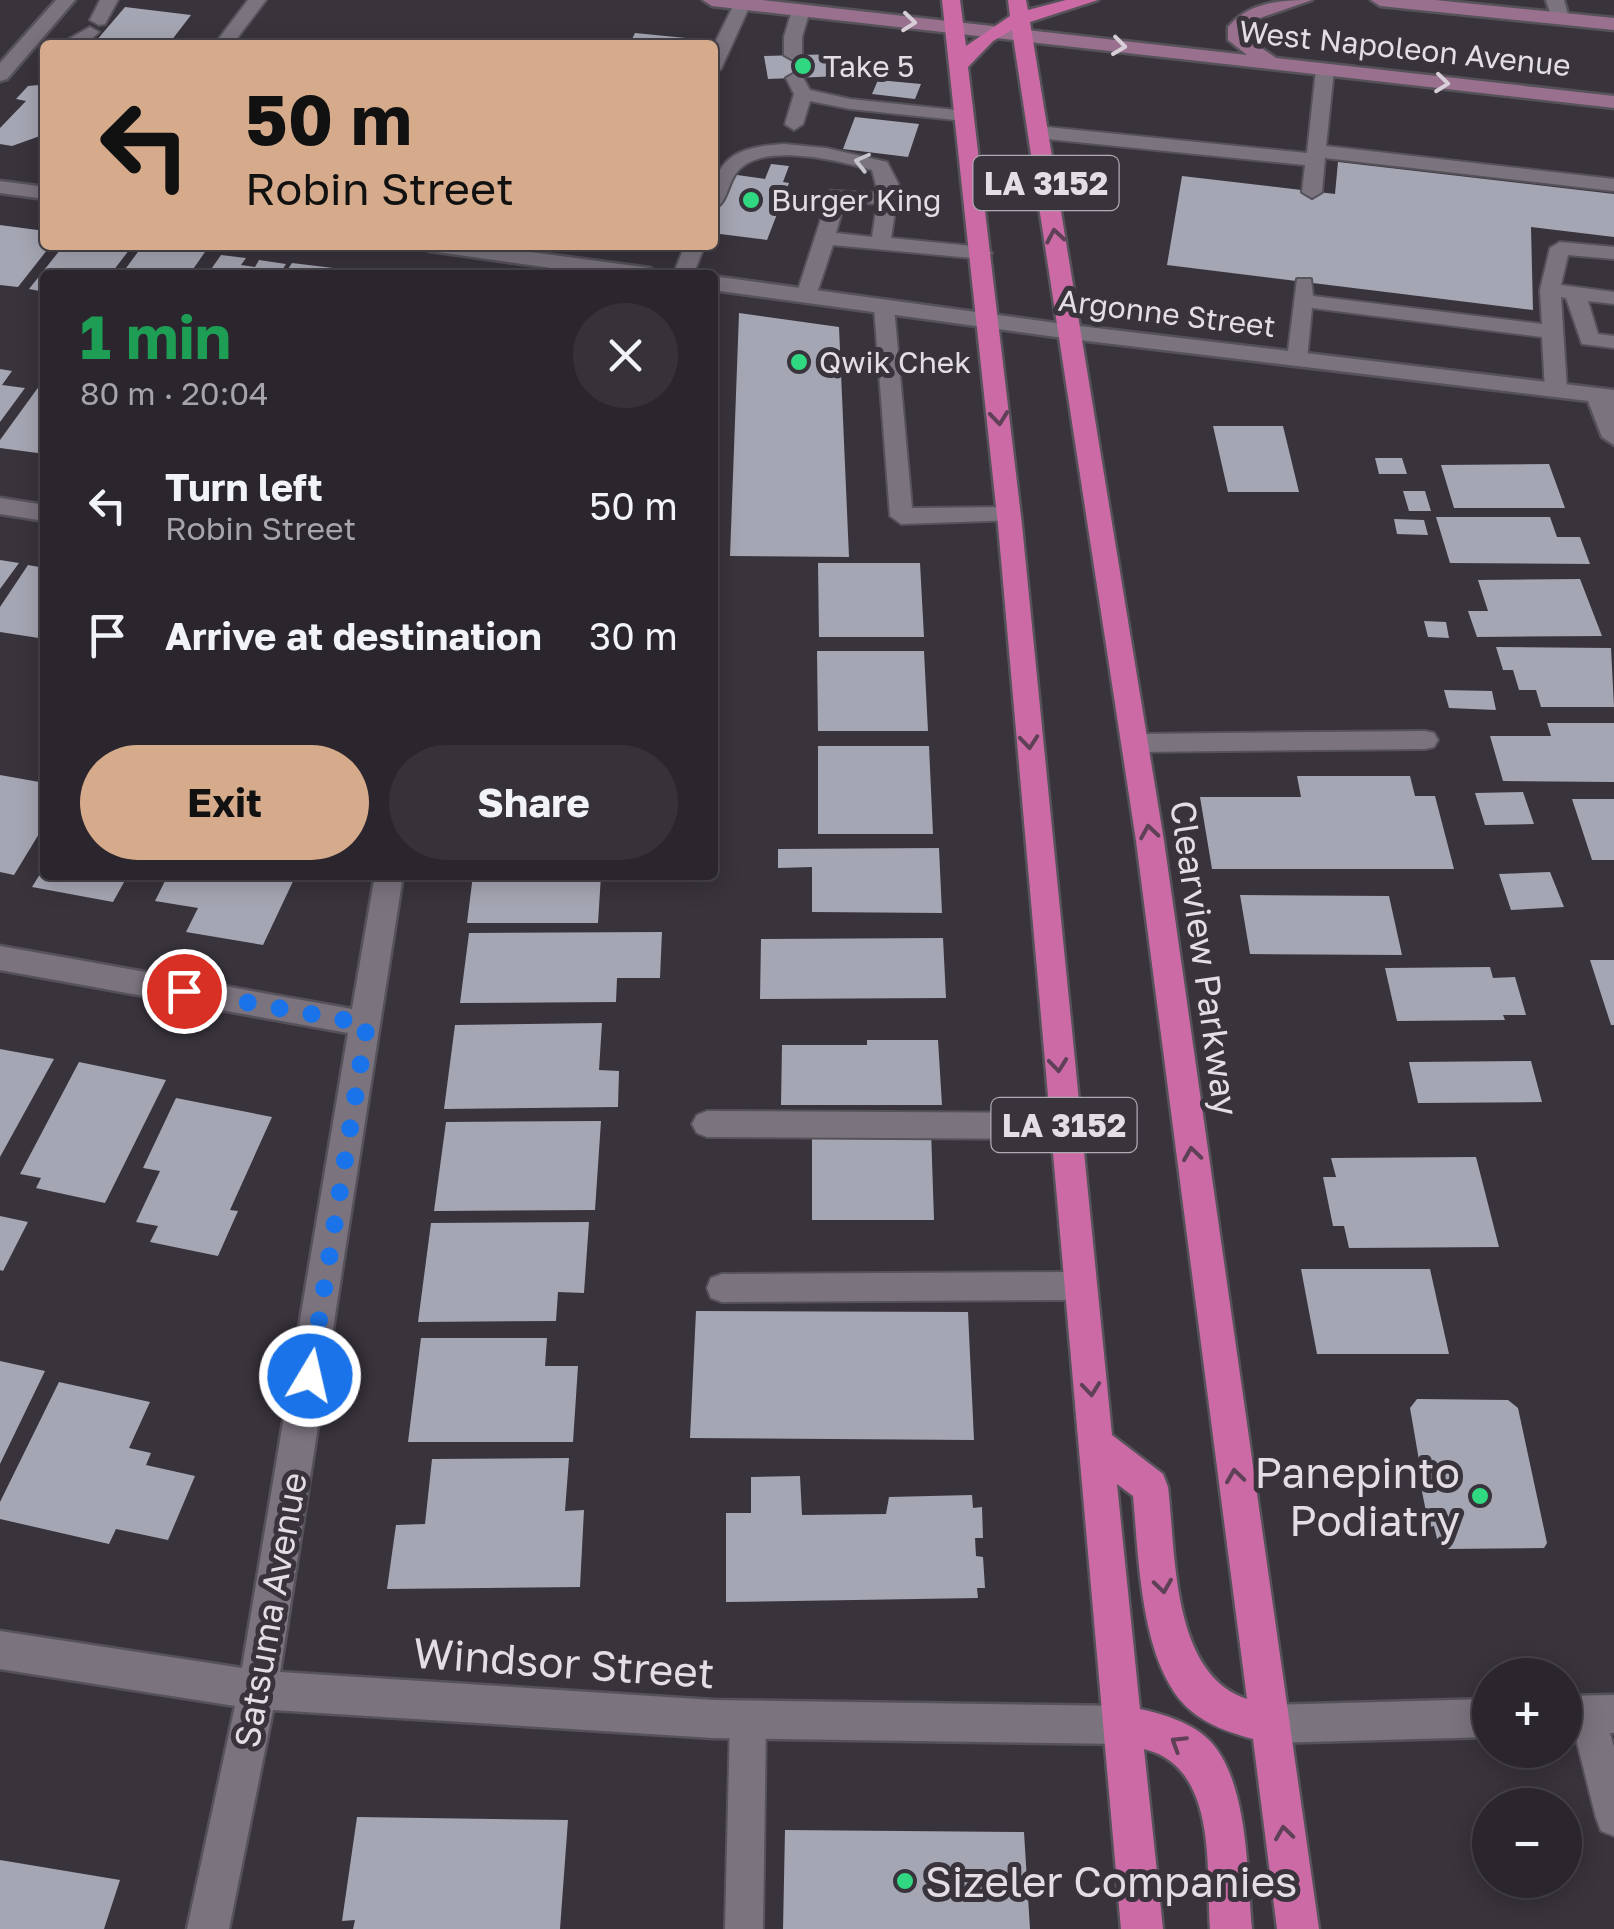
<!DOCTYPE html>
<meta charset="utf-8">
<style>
body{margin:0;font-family:"Golos Text",sans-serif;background:#373239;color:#f1f3f6;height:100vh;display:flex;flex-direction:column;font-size:38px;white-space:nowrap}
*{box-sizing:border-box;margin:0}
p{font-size:32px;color:#a6a5aa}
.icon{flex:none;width:55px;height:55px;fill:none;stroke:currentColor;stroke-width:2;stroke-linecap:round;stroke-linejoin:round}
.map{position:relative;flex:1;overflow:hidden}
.drawer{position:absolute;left:40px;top:270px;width:678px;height:610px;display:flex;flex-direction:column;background:#2b262d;border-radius:10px;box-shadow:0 5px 25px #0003,0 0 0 2px #474349}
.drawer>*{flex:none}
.guide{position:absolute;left:40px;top:40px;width:678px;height:210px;border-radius:10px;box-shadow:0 5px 25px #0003,0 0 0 2px #474349;background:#d6ab8b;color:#111;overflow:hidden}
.buttons{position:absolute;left:1472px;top:1658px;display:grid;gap:20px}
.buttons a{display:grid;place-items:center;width:110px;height:110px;border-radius:50%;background:#2b262d;box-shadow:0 5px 25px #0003,0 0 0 2px #474349;font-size:50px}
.pin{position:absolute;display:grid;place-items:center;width:85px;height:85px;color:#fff;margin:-42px;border:5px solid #fff;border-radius:50%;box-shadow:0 2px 10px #0007}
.me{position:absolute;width:110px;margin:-55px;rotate:9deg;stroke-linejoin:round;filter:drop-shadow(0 0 8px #0008)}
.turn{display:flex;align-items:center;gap:35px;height:210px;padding:0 40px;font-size:45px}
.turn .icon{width:130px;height:130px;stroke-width:2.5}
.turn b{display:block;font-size:70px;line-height:85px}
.round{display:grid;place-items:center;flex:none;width:105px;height:105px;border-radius:52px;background:#373239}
.summary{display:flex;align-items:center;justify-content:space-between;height:170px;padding:0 40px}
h1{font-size:60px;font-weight:700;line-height:75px;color:#1e9e55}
.button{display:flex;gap:20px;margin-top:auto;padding:20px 40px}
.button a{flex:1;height:115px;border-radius:60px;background:#d6ab8b;color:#111;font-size:40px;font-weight:700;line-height:115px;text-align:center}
.button a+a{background:#373239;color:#f1f3f6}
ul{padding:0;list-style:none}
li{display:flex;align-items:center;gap:30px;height:130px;padding:0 40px}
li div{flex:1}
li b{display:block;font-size:38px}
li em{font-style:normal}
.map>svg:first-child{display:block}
.building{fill:#a5a6b3}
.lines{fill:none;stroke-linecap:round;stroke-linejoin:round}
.service-casing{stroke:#565259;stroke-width:4}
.minor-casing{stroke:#565259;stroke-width:5}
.secondary-casing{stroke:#565259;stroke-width:5}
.trunk-casing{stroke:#565259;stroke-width:5}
.service{fill:#7b747f;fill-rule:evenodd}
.minor{fill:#7b747f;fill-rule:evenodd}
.secondary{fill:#99708e;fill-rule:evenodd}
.trunk{fill:#cc6aa6;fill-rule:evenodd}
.oneway{stroke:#d7ced7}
.oneway2{stroke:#c8c4cb}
.oneway3{stroke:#5e4156}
.route{stroke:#1a73e8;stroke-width:18;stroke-dasharray:0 32.4}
.poi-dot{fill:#31d882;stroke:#39333c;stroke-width:4}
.labels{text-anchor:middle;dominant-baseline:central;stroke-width:10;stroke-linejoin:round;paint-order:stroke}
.far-street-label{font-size:30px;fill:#e2dee4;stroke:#39333c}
.far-poi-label{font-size:30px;fill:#e2dee4;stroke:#39333c;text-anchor:start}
.shield{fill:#39333c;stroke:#afabb2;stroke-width:2.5}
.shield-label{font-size:32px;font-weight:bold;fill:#e2dee4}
.street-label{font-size:35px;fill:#e2dee4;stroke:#39333c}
.near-poi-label{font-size:42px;fill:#e2dee4;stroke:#39333c;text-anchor:end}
.near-street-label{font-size:42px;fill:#e2dee4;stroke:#39333c}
</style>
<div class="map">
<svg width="1614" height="1929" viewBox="0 0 1614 1929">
<rect width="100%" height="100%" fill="#39333c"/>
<path class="building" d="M125 7 191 15 168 45 96 41Z
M635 33 686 38 683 45H629Z
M838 54 842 76 768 79 764 56Z
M878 80 921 84 915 99 872 94Z
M39 85H45V130L40 136 12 146 0 144V128L26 101 16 99 28 86Z
M855 117 919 124 908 157 843 149Z
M1338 162 1614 194V237L1531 227 1533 310 1167 265 1182 176 1335 194Z
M771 164 789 166 783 182 789 183 767 240 712 233V216L730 174 765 179Z
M0 225 45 231V245H51L18 287 0 285Z
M64 245H133L110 275H45V292L29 289Z
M143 245H148L205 252 189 275H121Z
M221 255 246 258 241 265 255 267 259 260 286 264 279 275H207Z
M292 263 358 271 356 275H284Z
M739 313 839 327 849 557 730 556Z
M0 369 12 371 2 385 25 388 0 422Z
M45 378V454L0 448V440Z
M1213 426H1283L1299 492H1228Z
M1375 458H1402L1407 474H1379Z
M1549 464 1565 508H1454L1441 465Z
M1403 491H1425L1431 511H1409Z
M1436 517H1550L1557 537H1580L1590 564 1450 563Z
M1394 519 1424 520 1428 535 1397 534Z
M0 560 19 563 0 589Z
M818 563H920L924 637H819Z
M28 565 45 568V639L0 632V607Z
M1580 579 1602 636 1477 637 1468 611H1488L1478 580Z
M1424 621 1446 622 1449 638 1428 637Z
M1496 647 1611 648 1614 707H1541L1536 690H1519L1513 670H1503Z
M817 651H924L928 731H818Z
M1444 690 1492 691 1496 710 1449 708Z
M1547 723H1614V782L1503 781 1490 736H1551Z
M818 746H929L933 834H818Z
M0 775 45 783V824L14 875 0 872Z
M1297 776H1410L1415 796H1435L1454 869H1212L1200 797H1301Z
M1523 792 1534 824 1485 825 1475 793Z
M1572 799H1614V860H1592Z
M939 848 942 913 812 912V867L778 868V849Z
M45 866V875H128L113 902 32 887Z
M1550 872 1564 907 1511 910 1499 874Z
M168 875H296L263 945 186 932 198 908 155 901Z
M473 875H601L598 923H467Z
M1240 895 1389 896 1402 955 1250 954Z
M662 932 660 978H617L616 1002 460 1003 469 933Z
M943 938 946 998 760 999 761 939Z
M1590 960H1614V1025H1611Z
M1490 967 1493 978 1515 977 1526 1015H1503L1505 1020 1397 1021 1385 968Z
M602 1023 599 1070 619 1071 618 1107 444 1109 455 1025Z
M867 1040H938L942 1105H781L782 1045H867Z
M0 1049 54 1059 0 1157Z
M1531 1061 1542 1102 1418 1103 1409 1062Z
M79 1062 166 1080 105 1203 36 1188 41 1178 20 1174Z
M176 1098 272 1117 230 1210 238 1211 218 1256 150 1242 158 1226 136 1222 160 1171 143 1168Z
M601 1121 595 1210 434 1211 446 1122Z
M812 1129 931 1130 934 1220H812Z
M1476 1157 1499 1247 1349 1248 1344 1226H1333L1323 1177H1336L1331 1158Z
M0 1216 28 1222 3 1271 0 1270Z
M589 1222 584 1293 558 1292 556 1321 418 1322 431 1223Z
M1301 1269H1430L1449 1354H1317Z
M696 1311 968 1312 974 1440 690 1438Z
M421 1338H547L545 1366H578L573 1442H408Z
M0 1361 45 1371 0 1464Z
M59 1382 150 1402 129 1448 151 1453 146 1465 195 1476 168 1540 116 1529 109 1544 0 1519V1502Z
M1417 1399 1508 1400 1518 1408 1547 1543 1544 1548 1445 1549 1438 1543 1434 1526 1429 1527 1417 1466H1420L1410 1408Z
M569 1458 565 1511 584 1510 580 1587 387 1589 396 1525 425 1524 432 1459Z
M800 1476 802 1515 886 1514 889 1497 972 1495 973 1508 982 1507 983 1538H975L976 1556 983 1557 985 1588H977L978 1598 726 1602V1513H751V1477Z
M357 1817 568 1820 560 1929H353L355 1920 342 1921Z
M785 1830 1024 1832 1030 1929H783Z
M0 1860 120 1880 104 1929H0Z"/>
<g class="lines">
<defs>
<path id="service" d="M100 0H118L105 24 99 25 90 20Z
M248 0H266L232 45H214Z
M736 0 751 3 721 69 712 74V49Z
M801 5 810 10 802 37V55L793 60 784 55V37L792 10Z
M90 27 99 32C87 45 75 45 58 45Z
M1325 65 1334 70 1326 146 1614 179V191L1325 158 1322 192 1312 198 1302 192 1305 165 1037 138 1028 132 1037 126 1307 153 1316 70Z
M795 73 801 74 810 90 850 99 965 111 974 116 965 121 850 109 810 101 803 124 794 130 785 124 794 94 786 78Z
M784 144 826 148 887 162 899 185 891 238 982 247 992 253 982 259 833 245 816 296 813 300H799L796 296 830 191 878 193 872 170C840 161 762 141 737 172 727 184 728 204 712 210 712 158 735 147 784 144ZM845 201 877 204 872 237 836 233Z
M1560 242 1614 247V259L1568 255 1561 285 1614 292V304L1588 301 1598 334 1614 336V348L1582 344 1566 298 1561 297 1567 390 1564 395H1548L1545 390 1542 337 1312 308 1307 359 1297 366 1287 359 1297 279H1311L1313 296 1542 324 1540 290 1550 248Z
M685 245H705L693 275H673Z
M884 301 894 307 912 508 1009 507 1020 515 1017 520 901 524 890 516 874 307Z
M1425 731 1434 733 1438 740 1434 747 1425 749 1134 752 1125 750 1121 743 1125 736 1134 734Z
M707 1111 1064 1113 1074 1117 1079 1126 1074 1135 1064 1139 707 1137 697 1133 692 1124 697 1115Z
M1081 1272 1092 1276 1096 1286 1092 1296 1081 1300 722 1302 711 1298 707 1288 711 1278 722 1274Z
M1588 1697 1601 1702 1614 1747V1836L1601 1831 1596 1818 1570 1715 1575 1702Z
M748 1702 761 1707 766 1720 763 1929H725L730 1720 735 1707Z"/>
<path id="minor" d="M56 0H75L7 79 0 81V63Z
M1546 0H1564L1569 18 1567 22H1553Z
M0 181 45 187V199L0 193Z
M419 245H478L650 268 661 275H602L430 251Z
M712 276 1071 325 1614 390V445L1602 437 1588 401 1071 339 712 290Z
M0 498 45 505V521L0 514Z
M375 875H403L280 1672 713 1700 1124 1706 1138 1711 1143 1725 1138 1739 1124 1744 713 1738 273 1710 229 1929H187L235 1706 0 1669V1631L242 1668 348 1033 0 970V946L352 1009Z
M1614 1695V1733L1565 1734V1696Z
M1490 1699V1737L1268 1743 1254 1738 1249 1724 1254 1710 1268 1705Z"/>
<path id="secondary" d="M703 0H762L1247 55 1228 40V27C1249 2 1281 0 1312 0L1257 19 1247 28V38L1276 58 1614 96V108L712 6Z
M1371 0H1435L1614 18V30L1380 6Z"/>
<path id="trunk" d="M942 0H960L966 46 1010 16 1008 0H1026L1028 10 1066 0H1098L1030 22 1164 841 1319 1929H1277L1253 1739C1231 1733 1207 1725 1190 1710 1140 1666 1139 1558 1133 1496L1117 1484 1140 1709C1163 1714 1193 1723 1210 1741 1249 1782 1247 1876 1252 1929H1210C1206 1868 1218 1767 1144 1749L1163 1929H1121L998 525ZM1012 30 1136 841 1247 1699C1171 1674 1176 1553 1168 1487L1163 1474 1112 1435 1022 525 968 67 993 41Z"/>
</defs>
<use href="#service" class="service-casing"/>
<use href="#minor" class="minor-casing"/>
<use href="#secondary" class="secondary-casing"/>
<use href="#trunk" class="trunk-casing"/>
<use href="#service" class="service"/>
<use href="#minor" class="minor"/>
<use href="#secondary" class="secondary"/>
<use href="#trunk" class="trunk"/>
</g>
<defs><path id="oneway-chevron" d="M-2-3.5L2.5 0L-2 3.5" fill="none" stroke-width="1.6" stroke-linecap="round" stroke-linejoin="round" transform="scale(2.5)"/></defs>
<g class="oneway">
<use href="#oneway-chevron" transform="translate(909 22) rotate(6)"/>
<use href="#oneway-chevron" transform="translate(1119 46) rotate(7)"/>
<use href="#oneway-chevron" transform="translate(1442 83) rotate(6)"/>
</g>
<use class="oneway2" href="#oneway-chevron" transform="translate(862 162) rotate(-166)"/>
<g class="oneway3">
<use href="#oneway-chevron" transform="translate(1055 236) rotate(-100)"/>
<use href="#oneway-chevron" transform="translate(999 418) rotate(84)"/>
<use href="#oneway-chevron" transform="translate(1029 742) rotate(85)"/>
<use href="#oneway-chevron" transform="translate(1149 832) rotate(-99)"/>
<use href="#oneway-chevron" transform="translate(1058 1065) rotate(84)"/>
<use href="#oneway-chevron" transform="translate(1192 1154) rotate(-98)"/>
<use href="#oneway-chevron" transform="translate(1091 1389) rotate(84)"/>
<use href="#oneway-chevron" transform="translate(1235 1476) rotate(-98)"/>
<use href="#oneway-chevron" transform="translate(1163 1586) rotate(82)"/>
<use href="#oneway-chevron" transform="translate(1178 1743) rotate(-148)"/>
<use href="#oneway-chevron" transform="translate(1284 1833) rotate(-98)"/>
</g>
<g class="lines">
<path class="route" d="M184 991 367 1024 310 1376"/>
</g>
<g class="poi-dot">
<circle cx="803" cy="66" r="10"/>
<circle cx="751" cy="200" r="10"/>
<circle cx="799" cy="362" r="10"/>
<circle cx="1480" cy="1496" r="10"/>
<circle cx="905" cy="1881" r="10"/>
</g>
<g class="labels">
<g class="far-street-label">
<text transform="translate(1405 48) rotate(6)">West Napoleon Avenue</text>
<text transform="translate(1167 313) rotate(7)">Argonne Street</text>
</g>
<g class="far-poi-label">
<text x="823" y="66">Take 5</text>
<text x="771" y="200">Burger King</text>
<text x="819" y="362">Qwik Chek</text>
</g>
<g class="shield">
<rect x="973.5" y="156" width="145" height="54" rx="8"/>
<rect x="991.5" y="1098" width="145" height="54" rx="8"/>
</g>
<g class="shield-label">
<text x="1046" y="183">LA 3152</text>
<text x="1064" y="1125">LA 3152</text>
</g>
<g class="street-label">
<text transform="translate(1205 958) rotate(82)">Clearview Parkway</text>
<text transform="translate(270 1610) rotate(-80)">Satsuma Avenue</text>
</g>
<g class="near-poi-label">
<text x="1460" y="1472">Panepinto<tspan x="1460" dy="48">Podiatry</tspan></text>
<text x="925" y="1881" text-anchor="start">Sizeler Companies</text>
</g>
<g class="near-street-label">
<text transform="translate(564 1662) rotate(4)">Windsor Street</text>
</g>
</g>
</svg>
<div class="buttons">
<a>+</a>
<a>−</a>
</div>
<div class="pin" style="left:184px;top:991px;background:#d93025"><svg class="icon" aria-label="arrive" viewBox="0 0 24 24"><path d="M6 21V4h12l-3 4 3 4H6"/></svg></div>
<svg class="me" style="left:310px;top:1376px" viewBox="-20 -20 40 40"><circle r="17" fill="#1a73e8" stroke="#fff" stroke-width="3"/><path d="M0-11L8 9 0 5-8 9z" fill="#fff"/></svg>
<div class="guide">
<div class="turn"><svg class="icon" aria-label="left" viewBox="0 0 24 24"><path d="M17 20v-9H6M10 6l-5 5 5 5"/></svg><div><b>50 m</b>Robin Street</div></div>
</div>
<section class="drawer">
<div class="summary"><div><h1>1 min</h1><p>80 m · 20:04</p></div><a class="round"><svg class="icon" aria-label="close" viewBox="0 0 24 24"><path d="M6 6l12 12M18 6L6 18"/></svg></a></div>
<ul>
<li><svg class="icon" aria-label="left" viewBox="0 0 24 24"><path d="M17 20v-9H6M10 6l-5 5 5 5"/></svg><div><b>Turn left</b><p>Robin Street</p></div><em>50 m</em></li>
<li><svg class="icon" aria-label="arrive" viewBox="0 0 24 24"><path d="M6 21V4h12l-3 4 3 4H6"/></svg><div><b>Arrive at destination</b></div><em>30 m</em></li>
</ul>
<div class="button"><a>Exit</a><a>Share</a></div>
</section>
</div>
